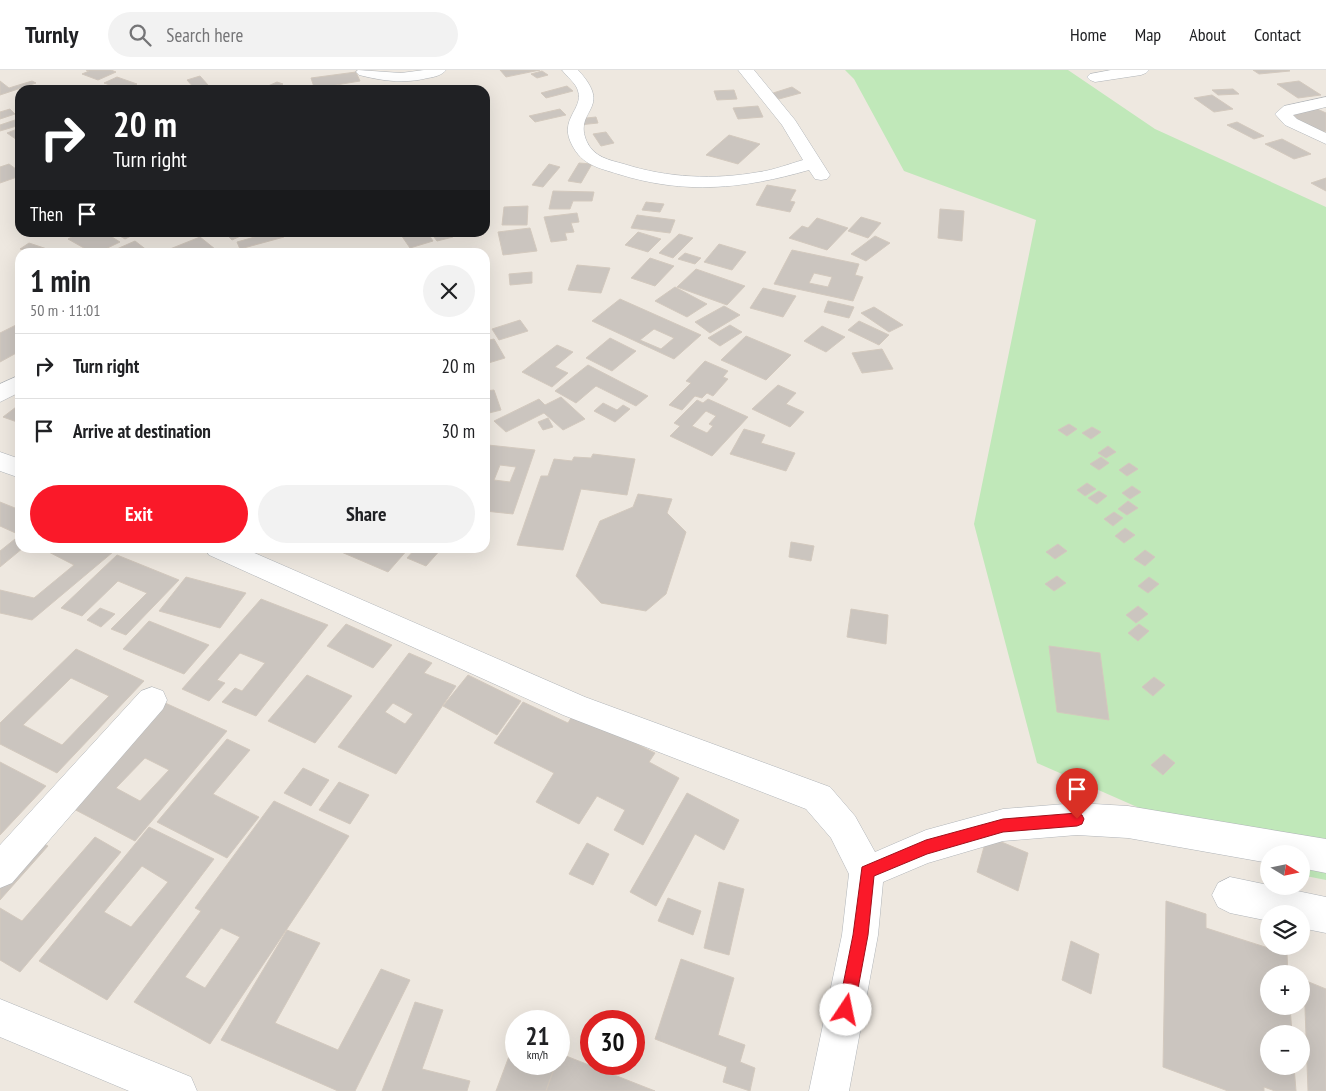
<!DOCTYPE html>
<meta charset="utf-8">
<style>
body{margin:0;font-family:"PT Sans Narrow",sans-serif;background:#f2f2f2;color:#202124;height:100vh;display:flex;flex-direction:column;font-size:19px;white-space:nowrap}
*{box-sizing:border-box;margin:0}
p{font-size:16px;color:#757577}
.icon{flex:none;width:28px;height:28px;fill:none;stroke:currentColor;stroke-width:2;stroke-linecap:round;stroke-linejoin:round}
.map{position:relative;flex:1;overflow:hidden}
.side{position:absolute;left:15px;top:178px;width:475px;height:305px;display:flex;flex-direction:column;background:#fff;border-radius:15px;box-shadow:0 5px 20px #0002}
.side>*{flex:none}
.banner{position:absolute;left:15px;top:15px;width:475px;height:152px;border-radius:15px;box-shadow:0 5px 20px #0002;background:#202124;color:#fff;overflow:hidden}
.needle{width:32px;rotate:100deg}
.controls{position:absolute;left:1260px;top:775px;display:grid;gap:10px}
.controls a{display:grid;place-items:center;width:50px;height:50px;border-radius:50%;background:#fff;box-shadow:0 5px 20px #0002;font-size:25px}
.speed{position:absolute;left:505px;top:940px;display:flex;gap:10px;font-size:25px;font-weight:700;text-align:center}
.speed>*{display:grid;place-content:center;width:65px;height:65px;border-radius:50%;background:#fff;box-shadow:0 5px 20px #0002;line-height:1}
.speed small{font-size:12px;font-weight:400}
.speed .limit{border:8px solid #d22;background:#fff;color:#111}
.pin{position:absolute;display:grid;place-items:center;width:42px;height:42px;color:#fff;margin:-51px -21px;border-radius:50% 50% 50% 0;rotate:-45deg;box-shadow:0 0 5px #0007}
.pin .icon{rotate:45deg}
.me{position:absolute;width:55px;margin:-28px;rotate:11deg;stroke-linejoin:round;filter:drop-shadow(0 0 4px #0008)}
.turn{display:flex;align-items:center;gap:18px;height:105px;padding:0 15px;font-size:22px}
.turn .icon{width:65px;height:65px;stroke-width:2.5}
.turn b{display:block;font-size:35px;line-height:42px}
.then{display:flex;align-items:center;height:48px;padding:0 15px;background:#0003;gap:10px;font-size:19px}
.round{display:grid;place-items:center;flex:none;width:52px;height:52px;border-radius:26px;background:#f2f2f2}
.summary{display:flex;align-items:center;justify-content:space-between;height:85px;padding:0 15px}
h1{font-size:30px;font-weight:600;line-height:38px}
.action{display:flex;gap:10px;margin-top:auto;padding:10px 15px}
.action a{flex:1;height:58px;border-radius:30px;background:#fa1929;color:#fff;font-size:20px;font-weight:600;line-height:58px;text-align:center}
.action a+a{background:#f2f2f2;color:#202124}
ul{padding:0;list-style:none}
li{display:flex;align-items:center;gap:15px;height:65px;padding:0 15px;border-top:1px solid #e0e0e0}
li div{flex:1}
li b{display:block;font-size:19px}
li em{font-style:normal}
header{display:flex;align-items:center;gap:30px;box-sizing:border-box;height:70px;padding:0 25px;background:#fff;border-bottom:1px solid #e0e0e0}
header strong{font-size:24px}
nav{display:flex;gap:28px;margin-inline-start:auto;font-size:18px}
.search{width:350px;height:45px;background:#f2f2f2;display:flex;align-items:center;gap:12px;box-sizing:border-box;padding:0 18px;border-radius:28px;color:#757577;font-size:19px}
.map>svg:first-child{display:block}
.green{fill:#c0e8b9}
.building{fill:#cbc5bf;stroke:#d3c9be;fill-rule:evenodd}
.lines{fill:none;stroke-linecap:round;stroke-linejoin:round}
.street-casing{stroke:#b1b5b9;stroke-width:1}
.street{fill:#fff;fill-rule:evenodd}
.route{fill:#fa1929;stroke:#a2101b}
</style>
<header>
<strong>Turnly</strong>
<div class="search"><svg class="icon" aria-label="search" viewBox="0 0 24 24"><circle cx="10" cy="10" r="6"/><path d="M15 15l6 6"/></svg>Search here</div>
<nav><a>Home</a><a>Map</a><a>About</a><a>Contact</a></nav>
</header>
<div class="map">
<svg width="1326" height="1021" viewBox="0 0 1326 1021">
<rect width="100%" height="100%" fill="#eee8e0"/>
<path class="green" d="M845 0H1068L1155 59 1326 137V810L1301 805V784H1269V795L1037 693 974 454 1036 150 904 101 854 9Z"/>
<path class="building" d="M86 0H111L116 2 98 10 82 4 89 1Z
M500 0H540L506 7Z
M1253 0H1289L1290 1 1259 4Z
M542 1 548 5 537 8 531 4Z
M356 2 360 11 330 16 331 19 322 20H315L311 8Z
M200 6 208 15 195 19 187 10Z
M117 7 137 14 124 20 104 13Z
M0 11 9 18 32 11 36 13 0 25Z
M1299 11 1321 25 1298 28 1277 14Z
M277 12 283 14 271 20H259Z
M567 16 573 21 546 28 541 23Z
M792 17 801 23 779 29 770 24Z
M1233 19 1239 24 1218 25 1212 20Z
M734 20 737 29 717 30 714 21Z
M1212 25 1233 39 1214 42 1194 28Z
M758 36 763 47 738 49 733 38Z
M1313 37 1326 43V61L1324 62 1289 46Z
M10 39 15 44 0 49V42Z
M560 39 566 45 535 52 529 46Z
M596 47 598 53 579 55 577 49Z
M18 49 20 55 0 61V55Z
M1237 52 1264 66 1254 69 1227 55Z
M20 58V72L7 63Z
M606 62 614 73 601 76 593 64Z
M729 65 760 74 738 94 706 85Z
M1282 69 1311 84 1294 89 1265 74Z
M579 93 592 94 581 113 568 111Z
M9 94 20 102V106L0 113V97Z
M549 94 560 97 543 117 532 115Z
M1326 108V121L1311 113Z
M767 115 796 120 790 131 795 132 790 142 756 135Z
M553 121 594 122 592 131H573L570 139H549Z
M646 132 664 134 660 142 642 140Z
M528 136 527 155H502L504 137Z
M940 139 964 141 962 171 938 168Z
M577 143 579 152 571 153 574 162 565 163 567 170 551 172 544 147Z
M637 145 675 150 670 163 631 158Z
M861 147 881 153 868 168 848 161Z
M817 148 848 158 827 180 789 168 802 156 808 158Z
M530 158 537 181 503 185 498 162Z
M81 162H104L120 172 99 182H91L68 169Z
M113 162H139L125 169Z
M224 162H249L232 170Z
M272 162H282L284 167 240 179 237 172Z
M399 162H427L433 171 410 178Z
M638 162 661 169 648 182 625 175Z
M450 163 453 167 437 171 434 167Z
M679 164 693 168 673 188 659 183Z
M875 166 890 173 866 191 851 184Z
M200 167 215 179 207 182H167L165 181Z
M135 171 148 181 110 182Z
M29 173 47 179 41 182H31L20 179Z
M719 174 746 182 732 200 704 192Z
M792 180 859 194 855 205 863 207 853 231 774 214ZM814 203 832 207 828 217 809 213Z
M685 183 701 188 695 194 678 189Z
M650 188 674 196 655 216 631 208Z
M577 195 610 198 601 223 568 220Z
M696 199 745 216 727 235 677 217Z
M532 202V213L510 215 509 204Z
M675 217 707 234 687 247 655 231Z
M763 218 796 226 783 247 750 238Z
M620 229 701 265 674 289 592 251ZM654 259 674 268 661 279 640 270Z
M828 231 854 237 849 248 824 242Z
M724 236 740 245 710 263 695 252Z
M874 237 903 255 889 262 861 243Z
M520 250 528 261 499 270 492 259Z
M859 251 889 265 879 275 848 260Z
M20 253V281L0 292V263Z
M730 255 742 262 720 276 708 268Z
M822 256 845 267 826 282 804 271Z
M746 266 791 285 766 310 721 290Z
M610 268 636 281 612 301 586 288Z
M494 269 505 288 485 294V271Z
M557 275 573 282 555 297 568 303 552 317 522 302Z
M882 279 893 299 862 303 852 283Z
M705 291 728 301 723 307 728 309 713 326 707 323 702 328 695 326 682 340 669 335 691 313 686 311Z
M588 295 648 326 636 336 596 316 576 333 555 321Z
M778 315 796 323 786 334 804 342 790 357 752 339Z
M494 320 501 340 485 344V321Z
M561 327 585 349 563 360 544 343 506 362 494 351 539 329 545 335Z
M708 329 748 347 712 386 670 366 680 356 674 353 697 330 703 333ZM706 341 716 346 709 354 713 356 707 363 692 356Z
M603 333 617 340 623 335 630 339 615 352 594 341Z
M20 334V353L3 347Z
M548 348 553 357 543 360 538 352Z
M1069 354 1077 359 1067 366 1058 360Z
M1092 357 1101 362 1091 369 1082 363Z
M744 359 765 365 761 373 795 383 786 401 730 384Z
M488 375 535 380 513 444 485 441V382ZM500 395 516 397 510 412 494 410Z
M1108 376 1116 382 1106 388 1098 383Z
M593 384 635 389 627 425 581 419 563 480 517 475 541 406H548L554 389 572 391 574 387 591 388Z
M1101 387 1109 393 1099 400 1090 394Z
M1129 393 1138 399 1127 406 1119 400Z
M1087 413 1096 419 1085 426 1077 420Z
M1132 416 1141 422 1130 429 1122 423Z
M1099 421 1107 426 1097 434 1088 428Z
M638 424 672 429 667 443 686 462 666 524 646 541 601 533 576 506 600 451 633 437Z
M1128 431 1138 438 1127 445 1118 439Z
M0 432 20 440V465L0 456Z
M1114 442 1123 448 1113 456 1104 449Z
M1125 458 1135 465 1124 473 1115 466Z
M20 465V478H23L0 497V481Z
M791 472 814 476 811 491 789 487Z
M1058 474 1067 481 1055 489 1046 482Z
M41 478H105L113 482 32 550 0 543V520L34 528 74 495Z
M332 478H409L388 502Z
M416 478H442L426 496 407 488Z
M1145 480 1155 487 1145 496 1134 489Z
M117 485 179 510 126 565 111 559 147 523 118 511 82 546 61 538Z
M1057 506 1066 513 1054 521 1045 514Z
M186 507 246 523 220 558 159 541Z
M1149 507 1159 514 1148 523 1138 516Z
M261 529 328 555 256 646 222 632 235 618 242 621 265 593 240 583 217 610 225 613 209 631 182 619Z
M1138 536 1148 544 1136 553 1126 545Z
M100 538 115 544 101 557 87 550Z
M851 539 888 545 886 574 847 567Z
M149 551 209 575 184 604 123 579Z
M346 554 392 575 373 598 327 576Z
M1139 554 1149 561 1138 571 1128 563Z
M1049 576 1100 583 1109 650 1057 642Z
M76 579 144 611 57 703 0 674V653ZM71 608 109 626 62 675 23 655Z
M409 583 432 593 424 603 456 616 396 704 338 677ZM393 633 413 644 405 654 385 642Z
M307 605 352 626 315 673 268 651Z
M468 605 521 631 497 665 443 636Z
M1154 607 1165 615 1153 626 1142 617Z
M163 632 227 661 135 771 68 736ZM145 688 169 700 140 731 116 718Z
M523 632 568 653 574 643 655 683 649 692 679 708 643 775 614 760 625 740 597 726 579 754 536 732 554 703 494 673Z
M227 669 250 680 213 724 259 747 227 788 157 752Z
M1164 684 1175 693 1163 705 1151 695Z
M0 692 46 716 0 765Z
M303 698 329 710 311 736 284 723Z
M339 712 369 725 350 754 319 740Z
M687 723 739 750 724 780 695 764 656 836 630 822Z
M274 731 349 766 210 974 134 932 201 841 195 838ZM221 858 240 867 205 918 185 907Z
M149 757 214 789 107 930 39 891ZM142 796 168 812 131 857 104 842Z
M24 762 48 776 0 830V788Z
M987 766 1028 783 1018 821 977 802Z
M95 767 121 782 20 902 0 890V838L22 851Z
M587 773 609 784 593 815 569 804Z
M719 812 744 819 729 885 704 878Z
M668 828 701 841 693 865 658 851Z
M1166 831 1206 844V858L1287 884 1288 904H1269V936H1290L1292 964H1269V996H1294L1296 1021H1275L1264 1017V1021H1228L1163 997Z
M287 860 320 873 275 953 338 980 381 899 410 910 355 1021H338L221 970Z
M1071 871 1099 884 1091 924 1062 910Z
M681 889 734 908 718 965 745 975 740 992 755 998 750 1021 723 1012 727 997 655 969Z
M1304 910 1326 919V1021H1308Z
M415 932 443 940 422 999 470 1011 467 1021H382Z
M511 981 516 983V994H549L555 996 546 1021H496Z
M561 984 655 1021H546L555 996 559 994Z"/>
<g class="lines">
<defs>
<path id="street" d="M358 0 401 3 424 0H446C442 5 435 7 428 8 404 14 383 11 359 5L356 2Z
M562 0H578C615 40 572 39 587 72 594 87 609 90 624 94 667 108 715 110 759 102 774 100 789 94 803 90L782 55 738 0H754L795 50 830 105 827 109 821 110 815 109 809 100C743 119 685 125 618 104 599 98 582 95 572 75 558 49 584 39 578 21 576 13 567 7 562 0Z
M1111 0H1149L1146 3 1141 5 1095 12 1090 10 1087 7 1090 4Z
M1326 27V37L1293 45 1297 49 1326 63V74L1285 55 1275 44 1284 36Z
M20 305V322L0 332V314Z
M0 382 20 389V408L0 401Z
M205 478H243L585 627 830 717 855 746 875 782 926 760 1003 739 1077 733 1128 736 1326 769V803L1301 798V784H1269V793L1128 768 1077 765 1003 771 928 793 883 812 878 865 849 1021H809L842 865 849 804 831 768 806 739 563 645 209 485Z
M152 617 163 621 167 630 163 639 12 813 0 818V775L141 621Z
M1230 807 1326 827V863L1301 858V844H1269V851L1230 843 1218 837 1212 825 1218 813Z
M0 929 191 1007 197 1021H129L0 967Z"/>
</defs>
<use href="#street" class="street-casing"/>
<use href="#street" class="street"/>
</g>
<path class="route" d="M1077 743 1082 745 1084 749 1082 754 1077 756 1003 762 927 784 874 806 868 865 854 940 852 945 846 947 841 945 838 940 853 865 862 797 926 770 1003 749Z"/>
</svg>
<div class="controls">
<a><svg class="needle" viewBox="-14 -14 28 28"><path d="M0-13l5 13h-10z" fill="#e53935"/><path d="M0 13l5-13h-10z" fill="#757577"/></svg></a>
<a><svg class="icon" aria-label="layers" viewBox="0 0 24 24"><path d="M12 4l9 5-9 5-9-5zM3 14l9 5 9-5"/></svg></a>
<a>+</a>
<a>−</a>
</div>
<div class="speed"><div>21<small>km/h</small></div><div class="limit">30</div></div>
<div class="pin" style="left:1077px;top:749px;background:#d93025"><svg class="icon" aria-label="arrive" viewBox="0 0 24 24"><path d="M6 21V4h12l-3 4 3 4H6"/></svg></div>
<svg class="me" style="left:846px;top:940px" viewBox="-20 -20 40 40"><circle r="19" fill="#fff"/><path d="M0-13L10 11 0 6-10 11z" fill="#fa1929"/></svg>
<div class="banner">
<div class="turn"><svg class="icon" aria-label="right" viewBox="0 0 24 24"><path d="M7 20v-9h11M14 6l5 5-5 5"/></svg><div><b>20 m</b>Turn right</div></div>
<div class="then">Then<svg class="icon" aria-label="arrive" viewBox="0 0 24 24"><path d="M6 21V4h12l-3 4 3 4H6"/></svg></div>
</div>
<section class="side">
<div class="summary"><div><h1>1 min</h1><p>50 m · 11:01</p></div><a class="round"><svg class="icon" aria-label="close" viewBox="0 0 24 24"><path d="M6 6l12 12M18 6L6 18"/></svg></a></div>
<ul>
<li><svg class="icon" aria-label="right" viewBox="0 0 24 24"><path d="M7 20v-9h11M14 6l5 5-5 5"/></svg><div><b>Turn right</b></div><em>20 m</em></li>
<li><svg class="icon" aria-label="arrive" viewBox="0 0 24 24"><path d="M6 21V4h12l-3 4 3 4H6"/></svg><div><b>Arrive at destination</b></div><em>30 m</em></li>
</ul>
<div class="action"><a>Exit</a><a>Share</a></div>
</section>
</div>
